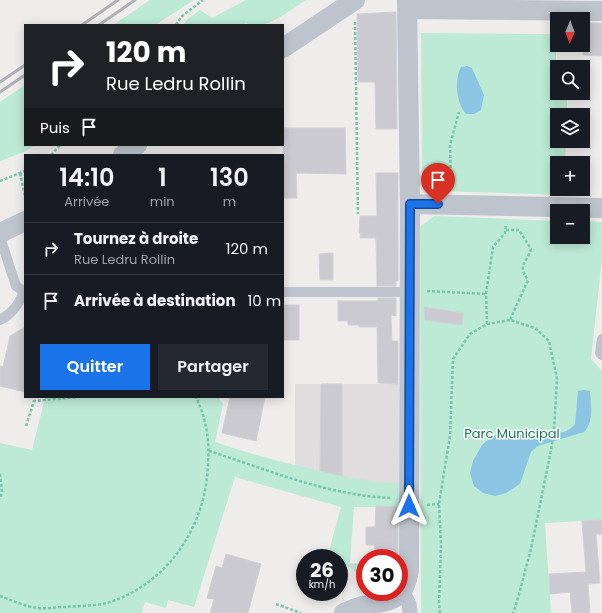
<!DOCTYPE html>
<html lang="fr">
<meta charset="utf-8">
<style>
body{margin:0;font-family:Poppins,sans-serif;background:#242831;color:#f1f3f6;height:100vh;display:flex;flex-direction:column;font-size:15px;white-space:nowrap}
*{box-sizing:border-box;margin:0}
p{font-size:13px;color:#9ea1a6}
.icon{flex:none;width:22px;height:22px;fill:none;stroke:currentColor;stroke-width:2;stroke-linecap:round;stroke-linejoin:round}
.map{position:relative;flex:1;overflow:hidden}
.drawer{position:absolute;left:24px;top:154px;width:260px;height:244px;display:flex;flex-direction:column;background:#171b24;border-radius:0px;box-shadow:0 2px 10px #0003}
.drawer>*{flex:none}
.top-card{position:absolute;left:24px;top:24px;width:260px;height:122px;border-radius:0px;box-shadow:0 2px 10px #0003;background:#202124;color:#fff;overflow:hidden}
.needle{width:26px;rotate:181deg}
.buttons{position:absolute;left:550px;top:12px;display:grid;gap:8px}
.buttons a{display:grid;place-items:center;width:40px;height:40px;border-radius:0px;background:#171b24;box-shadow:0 2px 10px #0003;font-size:20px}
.speed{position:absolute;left:296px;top:549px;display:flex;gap:8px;font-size:20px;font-weight:700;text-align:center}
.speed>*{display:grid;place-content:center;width:52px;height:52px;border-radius:50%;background:#171b24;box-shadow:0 2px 10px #0003;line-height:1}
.speed small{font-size:10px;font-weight:400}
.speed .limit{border:6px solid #d22;background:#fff;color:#111}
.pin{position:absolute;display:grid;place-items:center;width:34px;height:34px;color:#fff;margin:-41px -17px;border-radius:50% 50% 50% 0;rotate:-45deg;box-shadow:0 0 4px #0007}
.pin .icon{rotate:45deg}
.me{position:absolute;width:44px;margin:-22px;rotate:0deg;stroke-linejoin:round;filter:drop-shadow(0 0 3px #0008)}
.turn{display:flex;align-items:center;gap:14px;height:84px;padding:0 16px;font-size:18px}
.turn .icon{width:52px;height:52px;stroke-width:2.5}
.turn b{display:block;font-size:28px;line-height:34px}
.then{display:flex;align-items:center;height:38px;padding:0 16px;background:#0003;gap:8px;font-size:15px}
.eta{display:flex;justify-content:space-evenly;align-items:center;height:68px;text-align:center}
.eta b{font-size:24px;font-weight:600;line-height:28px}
.cta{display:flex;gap:8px;margin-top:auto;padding:8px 16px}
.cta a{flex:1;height:46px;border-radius:0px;background:#1a73e8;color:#fff;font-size:16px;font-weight:600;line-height:46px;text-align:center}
.cta a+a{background:#242831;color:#f1f3f6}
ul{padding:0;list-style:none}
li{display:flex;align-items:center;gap:12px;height:52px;padding:0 16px;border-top:1px solid #363941}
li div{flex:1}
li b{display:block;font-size:15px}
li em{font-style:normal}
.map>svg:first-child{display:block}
.education{fill:#dfdddd}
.green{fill:#bcead5}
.water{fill:#8cc5e4}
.building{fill:#cacad0;stroke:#d0d1d7}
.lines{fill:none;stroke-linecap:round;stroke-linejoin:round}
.path{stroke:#77c5aa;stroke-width:2.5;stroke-dasharray:3 2;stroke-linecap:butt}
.service{stroke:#bec4cd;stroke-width:10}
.pedestrian{stroke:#bec4cd;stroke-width:15}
.minor{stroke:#bec4cd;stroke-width:20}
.rail{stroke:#aeb0b6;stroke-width:3}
.route-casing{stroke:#114b97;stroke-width:10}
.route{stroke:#1a73e8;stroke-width:7}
.labels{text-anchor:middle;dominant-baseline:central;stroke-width:3;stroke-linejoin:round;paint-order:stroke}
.park-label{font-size:13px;fill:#1d7354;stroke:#fff}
</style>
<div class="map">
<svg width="602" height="613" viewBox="0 0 602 613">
<rect width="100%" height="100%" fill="#efecec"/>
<path class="education" d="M295 384H399L400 483H377L295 466Z"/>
<path class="green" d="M150 0H194L155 25H113Z
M246 0H306C291 9 264 33 246 23L243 25H183L188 19 200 10 212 18Z
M421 33 556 34V64L568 65V67H557V93H567V115H557V141H566L565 163H557V189H565L564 195 432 191 422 180Z
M25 85V145H35L26 151 0 161V102Z
M434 216 557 221V237H583V221L602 222V258L591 359 602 371V520L545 523 551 613H421L420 227Z
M42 397H218L223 404 215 442C253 455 291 465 330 473 354 478 376 483 400 483V507H354L350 563 365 564V580L329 551 341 507 235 477 194 607 168 600 166 608 145 602 142 613H0V443L32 450 45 398H41Z"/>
<path class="water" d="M467 66 472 68 484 95 481 110 474 114H466C456 103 454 80 461 67Z
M584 390 590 391C591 405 594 422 584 432L538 446 531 452 520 484 506 493 495 496 483 493 474 486 470 473 473 461 482 445 488 440 496 435H544L564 432 571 428 575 424 578 391Z"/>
<path class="building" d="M396 12 397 129H376L375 82H358L357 14Z
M583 23H602V56L583 55Z
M283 128H345L346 174 296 173 297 198H283Z
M376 173H398V281H396V286H377L376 238H360L361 233H359L360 216H377Z
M333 253V280H320L319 254Z
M378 298H396V316L391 315 392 341H398V384L378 383 377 327H359V325H348V321H338V301H378Z
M284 305H299V340H283Z
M424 307 463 313 462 325 425 320Z
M25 327V392L0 386V366L3 367 10 336Z
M321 384H342V476L320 471Z
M230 397H265L256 441 222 433Z
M376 506 398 507V558H374L375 545H366V527H375Z
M602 520V534H596L600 583 588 584 590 613H572L570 592 550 594 549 574 586 572 582 521Z
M226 554 261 564 248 613H210L214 599 207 598 216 566 222 568Z"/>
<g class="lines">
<path class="path" d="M355 22 358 214
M176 25 181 17 203 0
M51 155 60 145
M20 173 25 196
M0 181 25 171
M451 188 450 145 459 112
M506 230H519L531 249C526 265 517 264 528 280L510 320
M427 291 486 294
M487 324 486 294 493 247 505 233 506 224
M26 426 34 401 79 397
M209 451C269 470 329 496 392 498
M0 474 2 492 0 499
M427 505 439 504
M0 596C11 600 26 607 38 608 46 609 56 607 65 607 78 606 94 606 107 603 163 586 201 534 207 477 210 446 209 425 196 397
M276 604 301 613
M440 613 439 603 441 545 439 504 450 436 453 359 470 334 487 324 510 320 535 328 549 341 557 379 554 430 551 450 531 549 516 605 513 613"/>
<path class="service" d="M0 237 16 286 25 292
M283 292H410
M0 320C13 313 18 305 24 292
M602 339 600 353 602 355"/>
<path class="pedestrian" d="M402 590 409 604 410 613"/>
<path class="minor" d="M408 9 602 11
M283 48 355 0
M123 155 137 145
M410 204 602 208
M0 233 25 221
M344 613C351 610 359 606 368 605 393 600 404 600 409 570L410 204 407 0"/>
<path class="rail" d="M82 25 118 0
M99 25 135 0
M0 82 25 65
M0 92 25 75"/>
</g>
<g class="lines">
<defs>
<path id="route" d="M409 506 410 204H438"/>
</defs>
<use href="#route" class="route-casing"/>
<use href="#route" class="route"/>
</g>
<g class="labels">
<g class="park-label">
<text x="512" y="433">Parc Municipal</text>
</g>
</g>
</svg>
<div class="buttons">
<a><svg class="needle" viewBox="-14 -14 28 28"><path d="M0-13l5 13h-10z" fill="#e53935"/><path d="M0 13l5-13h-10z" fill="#9ea1a6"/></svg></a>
<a><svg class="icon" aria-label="search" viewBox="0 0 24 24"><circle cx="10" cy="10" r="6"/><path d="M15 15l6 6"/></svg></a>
<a><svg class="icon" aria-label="layers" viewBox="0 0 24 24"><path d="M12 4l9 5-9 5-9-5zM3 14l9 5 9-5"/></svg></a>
<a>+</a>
<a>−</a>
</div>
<div class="speed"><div>26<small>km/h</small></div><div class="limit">30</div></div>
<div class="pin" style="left:438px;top:204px;background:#d93025"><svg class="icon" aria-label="arrive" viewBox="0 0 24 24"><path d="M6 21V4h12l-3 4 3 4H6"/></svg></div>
<svg class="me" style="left:409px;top:506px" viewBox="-20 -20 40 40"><path d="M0-17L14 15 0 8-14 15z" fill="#1a73e8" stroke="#fff" stroke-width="4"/></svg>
<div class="top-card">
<div class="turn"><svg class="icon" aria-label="right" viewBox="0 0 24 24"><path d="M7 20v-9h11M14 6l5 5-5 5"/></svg><div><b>120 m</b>Rue Ledru Rollin</div></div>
<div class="then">Puis<svg class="icon" aria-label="arrive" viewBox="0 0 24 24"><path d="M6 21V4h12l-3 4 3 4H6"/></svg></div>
</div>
<section class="drawer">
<div class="eta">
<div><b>14:10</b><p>Arrivée</p></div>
<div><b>1</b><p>min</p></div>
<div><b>130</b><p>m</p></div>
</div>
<ul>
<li><svg class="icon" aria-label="right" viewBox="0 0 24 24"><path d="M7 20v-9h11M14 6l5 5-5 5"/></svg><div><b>Tournez à droite</b><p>Rue Ledru Rollin</p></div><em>120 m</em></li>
<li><svg class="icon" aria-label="arrive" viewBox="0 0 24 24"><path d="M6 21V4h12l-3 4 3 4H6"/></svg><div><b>Arrivée à destination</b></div><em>10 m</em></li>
</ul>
<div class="cta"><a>Quitter</a><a>Partager</a></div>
</section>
</div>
